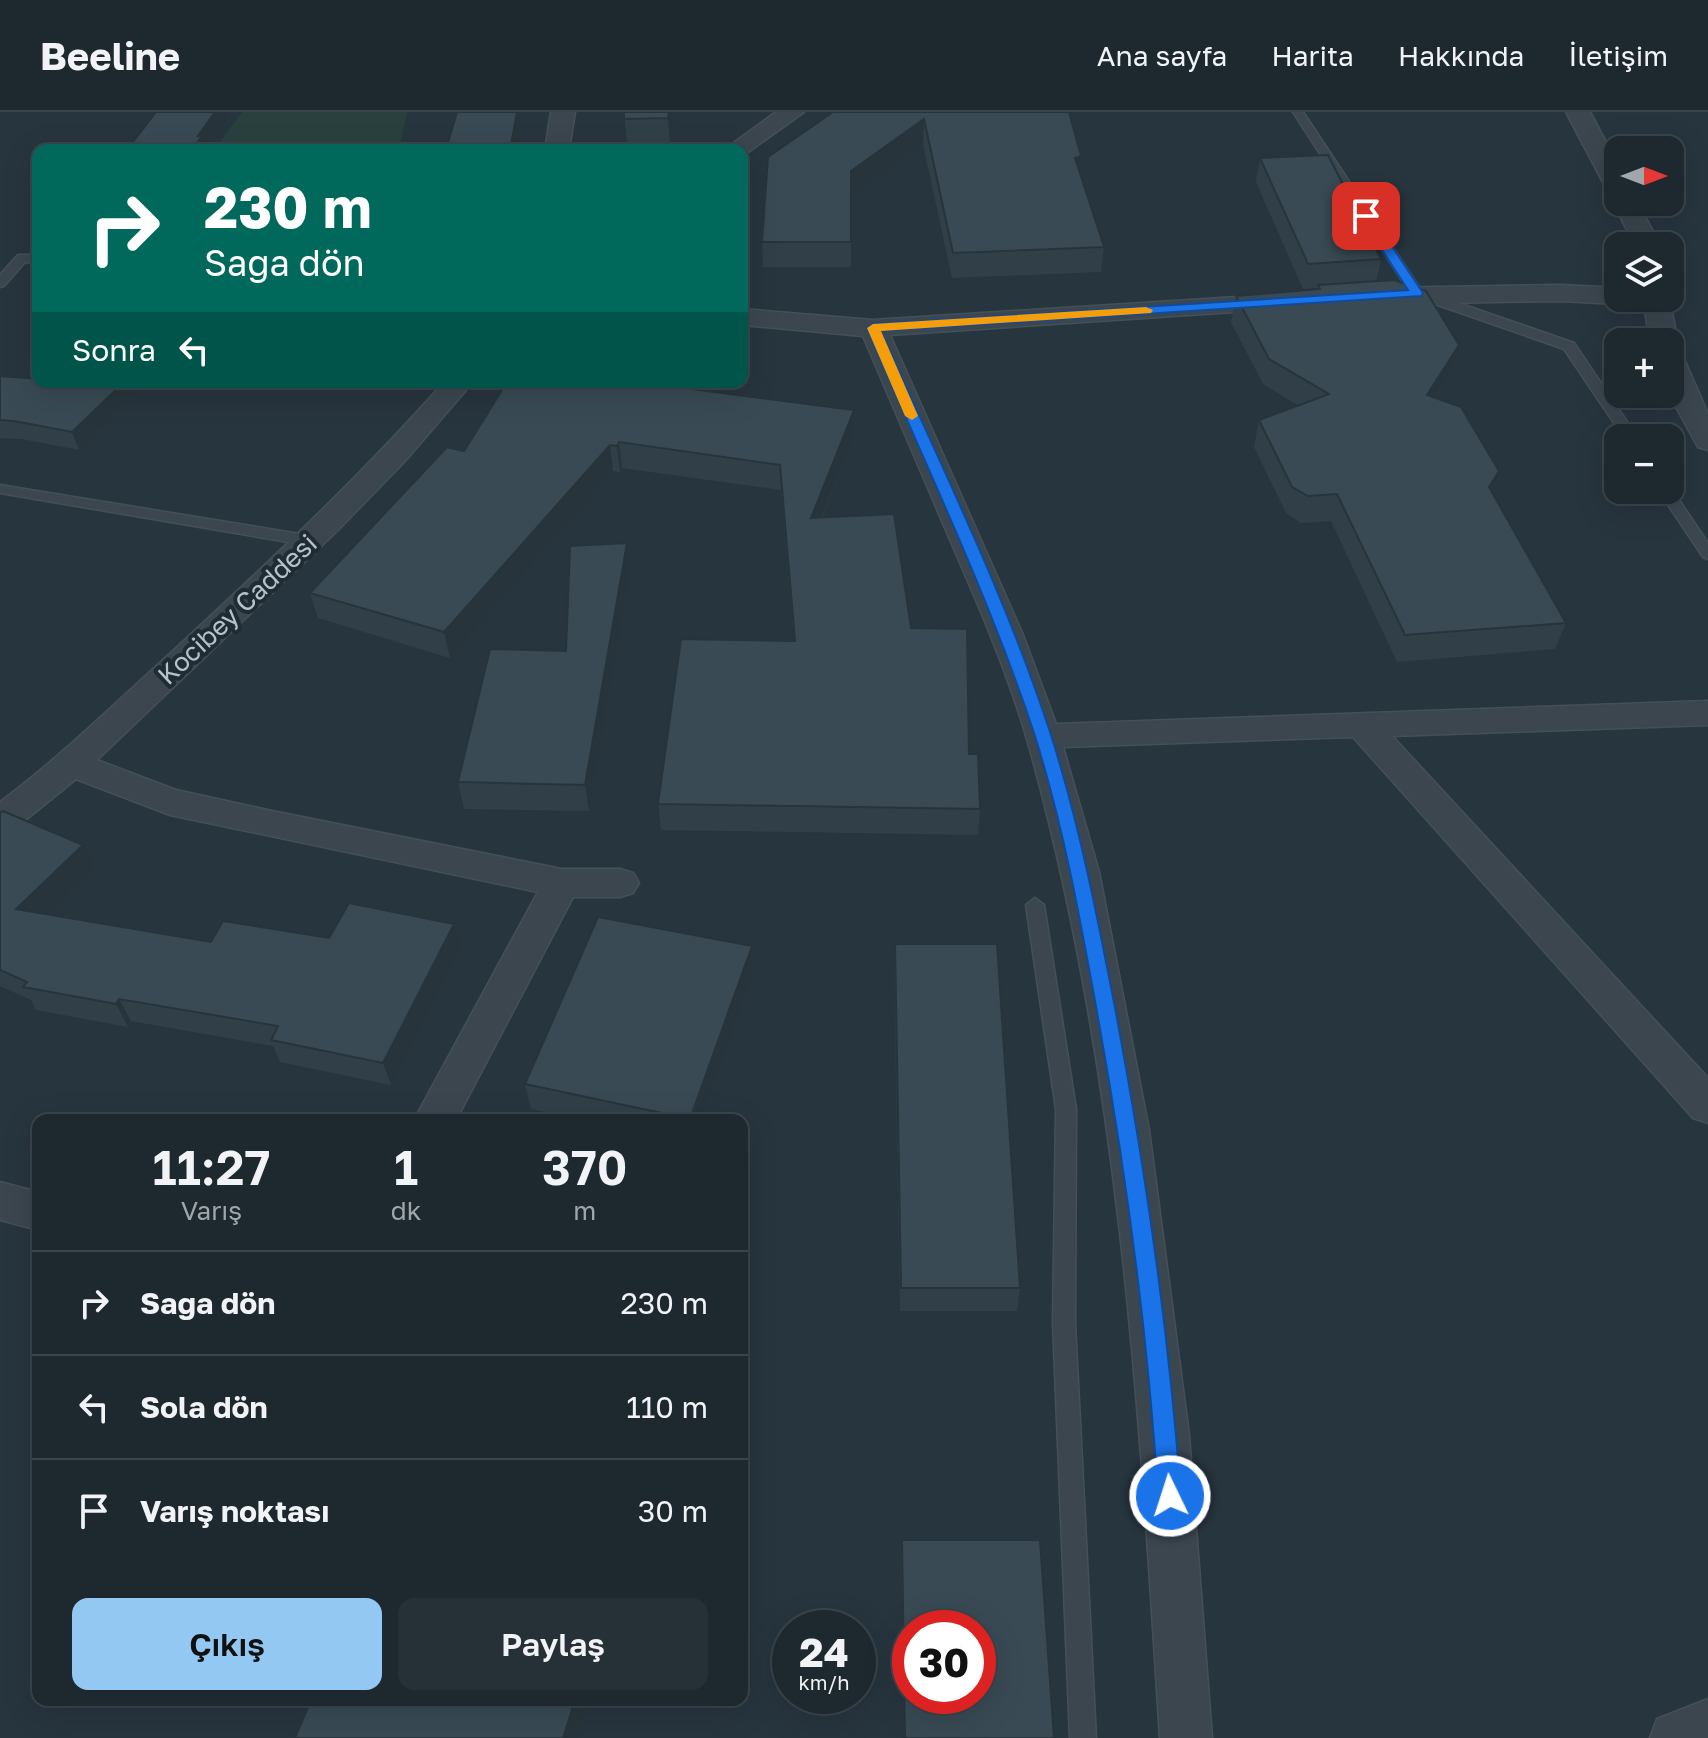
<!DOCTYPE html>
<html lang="tr">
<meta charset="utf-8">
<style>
body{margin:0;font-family:"Golos Text",sans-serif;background:#253037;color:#f1f3f6;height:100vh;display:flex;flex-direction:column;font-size:30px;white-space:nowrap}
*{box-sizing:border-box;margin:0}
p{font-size:26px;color:#a0a6aa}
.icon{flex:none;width:44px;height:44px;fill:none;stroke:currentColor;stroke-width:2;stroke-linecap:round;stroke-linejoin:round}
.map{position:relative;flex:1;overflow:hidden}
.sheet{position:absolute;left:32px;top:1002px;width:716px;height:592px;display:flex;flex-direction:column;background:#1d282f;border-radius:16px;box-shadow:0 8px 32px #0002,0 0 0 2px #3b444b}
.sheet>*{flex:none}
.hud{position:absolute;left:32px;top:32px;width:716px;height:244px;border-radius:16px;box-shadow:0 8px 32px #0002,0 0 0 2px #3b444b;background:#00695c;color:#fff;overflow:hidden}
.needle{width:52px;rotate:90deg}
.controls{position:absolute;left:1604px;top:24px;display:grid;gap:16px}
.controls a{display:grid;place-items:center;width:80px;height:80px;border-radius:16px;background:#1d282f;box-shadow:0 8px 32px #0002,0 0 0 2px #3b444b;font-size:40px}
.speed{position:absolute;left:772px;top:1498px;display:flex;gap:16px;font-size:40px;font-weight:700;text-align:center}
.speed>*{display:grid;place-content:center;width:104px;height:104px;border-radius:50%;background:#1d282f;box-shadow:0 8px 32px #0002,0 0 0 2px #3b444b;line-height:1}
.speed small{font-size:20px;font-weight:400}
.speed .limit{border:12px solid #d22;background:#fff;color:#111}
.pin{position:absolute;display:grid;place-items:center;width:68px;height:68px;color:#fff;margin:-34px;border-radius:16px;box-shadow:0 4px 12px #0006}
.me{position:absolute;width:88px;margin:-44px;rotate:356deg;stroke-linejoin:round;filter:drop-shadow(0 0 6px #0008)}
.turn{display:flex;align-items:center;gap:28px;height:168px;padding:0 40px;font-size:36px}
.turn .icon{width:104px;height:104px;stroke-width:2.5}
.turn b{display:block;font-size:56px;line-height:68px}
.then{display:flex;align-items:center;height:76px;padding:0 40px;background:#0003;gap:16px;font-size:30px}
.eta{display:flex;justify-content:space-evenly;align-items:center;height:136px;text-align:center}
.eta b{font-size:48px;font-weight:600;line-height:56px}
.button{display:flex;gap:16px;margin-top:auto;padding:16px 40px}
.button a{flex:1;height:92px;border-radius:16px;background:#93c8f2;color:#111;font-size:32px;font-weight:600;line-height:92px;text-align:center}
.button a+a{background:#253037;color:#f1f3f6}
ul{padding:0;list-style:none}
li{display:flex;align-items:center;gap:24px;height:104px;padding:0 40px;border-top:2px solid #3b444b}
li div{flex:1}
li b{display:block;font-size:30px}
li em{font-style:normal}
header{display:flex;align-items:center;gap:48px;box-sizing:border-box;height:112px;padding:0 40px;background:#1d282f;border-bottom:2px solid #3b444b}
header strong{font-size:38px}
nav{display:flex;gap:44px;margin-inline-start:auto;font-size:28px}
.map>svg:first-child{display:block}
.green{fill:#29403e}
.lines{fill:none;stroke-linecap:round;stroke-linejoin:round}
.lane-casing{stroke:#445058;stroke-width:3}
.street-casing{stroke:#445058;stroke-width:3}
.lane{fill:#3b464f;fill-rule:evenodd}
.street{fill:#3b464f;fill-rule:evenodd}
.wall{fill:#314048}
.shaded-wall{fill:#28343b}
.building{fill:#394a54;stroke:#28343b;stroke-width:2;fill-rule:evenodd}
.route{fill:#1a73e8;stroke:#114b97;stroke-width:2}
.slow{fill:#f59e0b}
.labels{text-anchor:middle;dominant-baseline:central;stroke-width:8;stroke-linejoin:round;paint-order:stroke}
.street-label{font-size:26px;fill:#b7c1c9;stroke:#202c34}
</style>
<header>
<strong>Beeline</strong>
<nav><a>Ana sayfa</a><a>Harita</a><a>Hakkında</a><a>İletişim</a></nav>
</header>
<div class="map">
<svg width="1708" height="1626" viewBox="0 0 1708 1626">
<rect width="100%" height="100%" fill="#27353f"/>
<path class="green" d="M242 0H407L399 38H214Z"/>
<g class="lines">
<defs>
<path id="lane" d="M1293 0H1303L1421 178 1574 231 1638 326H1624L1564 237 1412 184Z
M18 143H38V151L25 150 4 174 0 175V163Z
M0 373 312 424 319 429 312 434 0 381Z
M1670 375 1708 431V447L1703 445 1658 378H1670Z
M1035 786 1044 793 1076 997 1075 1211 1096 1626H1070L1053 1211 1056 997 1026 793Z"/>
<path id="street" d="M551 0H575L569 38H545Z
M776 0H804L744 43 742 44V38H724Z
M1566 0H1590L1618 53V83L1609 81 1606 76Z
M1618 84V90H1637L1661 134H1635L1613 90Z
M1561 173 1618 176V186H1630L1618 192 1561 189 1377 192 1368 190 1364 184 1368 178 1377 176Z
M1284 182 1293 184 1297 190 1293 196 890 223 1023 523 1056 612 1708 589V613L1392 624 1708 966V1011L1693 1006 1353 625 1063 635 1099 760 1149 1018 1189 1323 1212 1626H1160C1139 1291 1119 951 1027 627 1008 562 981 499 954 437 924 366 893 295 863 224L742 213V197L873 208Z
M1643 186H1669L1678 230 1674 236 1670 237V230H1650Z
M1670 239 1680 241 1684 247 1708 302V338L1698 335 1669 282Z
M444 270H473L405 349 338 418 97 648 176 678 272 699 562 757H620L633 761 639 771 633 781 620 785H573L456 1008H414L538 780 170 703 76 667 13 718 0 722V690C62 644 117 589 175 537 268 451 360 365 444 270Z
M0 1070 38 1080V1118L0 1108Z
M1708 1587V1626H1650L1657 1607Z"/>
</defs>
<use href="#lane" class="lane-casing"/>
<use href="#street" class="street-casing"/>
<use href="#lane" class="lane"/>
<use href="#street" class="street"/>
</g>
<path class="wall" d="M624 0H675L670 30 627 31Z
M833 0H1069L1081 44 1079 60 1104 135 1101 160 952 166 923 32 851 84V155H763L762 130Z
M1260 46 1381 147 1376 170 1451 259 1434 286 1492 380 1566 511 1555 537 1397 550 1331 409 1301 411 1286 401 1254 335 1259 308 1299 294 1263 272 1231 210 1236 184 1317 177V176L1303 177 1256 70Z
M0 264 38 270H149L79 338 22 327 0 326Z
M384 270H408L404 274Z
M507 270 854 324 822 406 911 516 969 642 980 697 978 723 661 718 658 692 794 529 781 378 622 356 620 360 613 359 450 546 318 506 310 481 464 339Z
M627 431 631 457 589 699 464 697 458 670 566 539Z
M0 701 95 756 47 802 211 830 329 826 454 812 461 835 391 973 280 950 273 934 131 909 128 915 36 898 31 888 0 874Z
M895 832 1020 1176 1017 1199H900L894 857Z
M752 834 754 859 702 1008H584L531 997 525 972Z
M902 1428 1054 1626H904L901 1447Z"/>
<path class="shaded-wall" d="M215 0H231L206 36V38H192L198 24Z
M517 0H521L520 18 516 38H510Z
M669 0H675L670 30 668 6Z
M924 7 923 32 851 84V155V59Z
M1081 44 1078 68 1075 46Z
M1459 233 1451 259 1419 309 1427 283Z
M124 270H149L79 338 72 320Z
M854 298V324L811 432V406Z
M619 330 622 356 620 360 617 334Z
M610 333 613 359 450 546 444 520Z
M1499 359 1490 386 1489 375Z
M627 431 631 457 589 699 585 673Z
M83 733 95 756 28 820 16 797Z
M454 812 461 835 391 973 383 951Z
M752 834 754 859 702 1008H691Z
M119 887 131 909 128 915 116 892Z
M575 1588H590L578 1626H563Z"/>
<path class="building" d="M156 0H215L198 24H202L192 38H127Z
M457 0H517L510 38H446Z
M624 0H669L668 6 624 7Z
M833 0H1069L1081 44 1075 46 1104 135 953 141 924 7 851 59V130H762L768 45Z
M1328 43 1381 147 1308 152 1260 46Z
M1394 168 1426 179 1459 233 1427 283 1461 295 1499 359 1489 375 1566 511 1405 523 1337 382 1308 384 1292 375 1259 308 1329 282 1269 247 1236 184 1320 177 1318 173Z
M0 264 38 267V270H124L72 320 14 309 0 308Z
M507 270H637L854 298 811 406 894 402 911 516 967 517 969 642H978L980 697 658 692 681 527 795 529 780 353 619 330 617 334 610 333 444 520 310 481 447 335 464 339Z
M627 431 585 673 458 670 490 537 566 539 570 434Z
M3 699 83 733 16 797 211 830 223 809 329 826 349 791 454 812 383 951 271 928 278 914 119 887 116 892 23 875 27 870 0 858V701Z
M598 805 752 834 690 1007 525 972Z
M895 832H997L1020 1176H901Z
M902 1428H1040L1054 1626H905ZM910 1516H978V1584H910Z
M311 1588H575L563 1626H295Z"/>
<path class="route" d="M1366 100 1372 104 1423 181 1421 184 881 219C940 352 1006 484 1051 623 1080 714 1098 808 1116 901 1146 1060 1169 1222 1181 1384L1178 1392 1170 1395 1161 1392 1158 1384C1148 1222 1126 1060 1097 900 1080 806 1063 712 1034 621 988 482 924 350 867 216L873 212 1408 178 1360 104Z"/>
<path class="slow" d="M1146 195 1153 198 1151 201 881 219 918 304 912 308 905 304 867 216 873 212Z"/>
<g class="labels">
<g class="street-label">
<text transform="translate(237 497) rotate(-43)">Kocibey Caddesi</text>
</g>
</g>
</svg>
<div class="controls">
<a><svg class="needle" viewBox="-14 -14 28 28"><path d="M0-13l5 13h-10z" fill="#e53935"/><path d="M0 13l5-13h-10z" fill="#a0a6aa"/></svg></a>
<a><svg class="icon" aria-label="layers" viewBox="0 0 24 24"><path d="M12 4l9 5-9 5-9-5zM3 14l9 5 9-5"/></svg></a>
<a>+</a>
<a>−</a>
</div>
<div class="speed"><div>24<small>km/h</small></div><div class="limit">30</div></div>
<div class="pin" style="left:1366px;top:104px;background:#d93025"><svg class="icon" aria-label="arrive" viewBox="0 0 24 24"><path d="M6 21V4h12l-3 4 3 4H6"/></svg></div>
<svg class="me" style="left:1170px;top:1384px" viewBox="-20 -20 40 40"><circle r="17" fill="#1a73e8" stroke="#fff" stroke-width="3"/><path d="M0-11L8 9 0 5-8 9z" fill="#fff"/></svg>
<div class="hud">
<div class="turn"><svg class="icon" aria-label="right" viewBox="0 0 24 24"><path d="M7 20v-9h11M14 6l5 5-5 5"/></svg><div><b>230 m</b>Sağa dön</div></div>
<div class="then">Sonra<svg class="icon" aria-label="left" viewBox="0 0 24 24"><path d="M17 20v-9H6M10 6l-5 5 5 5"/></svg></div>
</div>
<section class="sheet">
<div class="eta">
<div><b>11:27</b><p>Varış</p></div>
<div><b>1</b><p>dk</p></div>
<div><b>370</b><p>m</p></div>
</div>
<ul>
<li><svg class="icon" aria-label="right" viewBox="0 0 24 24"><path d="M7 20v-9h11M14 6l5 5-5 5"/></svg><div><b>Sağa dön</b></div><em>230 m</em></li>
<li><svg class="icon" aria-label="left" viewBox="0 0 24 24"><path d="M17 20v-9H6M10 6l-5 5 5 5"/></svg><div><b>Sola dön</b></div><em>110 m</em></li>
<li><svg class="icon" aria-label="arrive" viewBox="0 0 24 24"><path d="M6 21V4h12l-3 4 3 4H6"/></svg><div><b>Varış noktası</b></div><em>30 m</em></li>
</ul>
<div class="button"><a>Çıkış</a><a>Paylaş</a></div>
</section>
</div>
